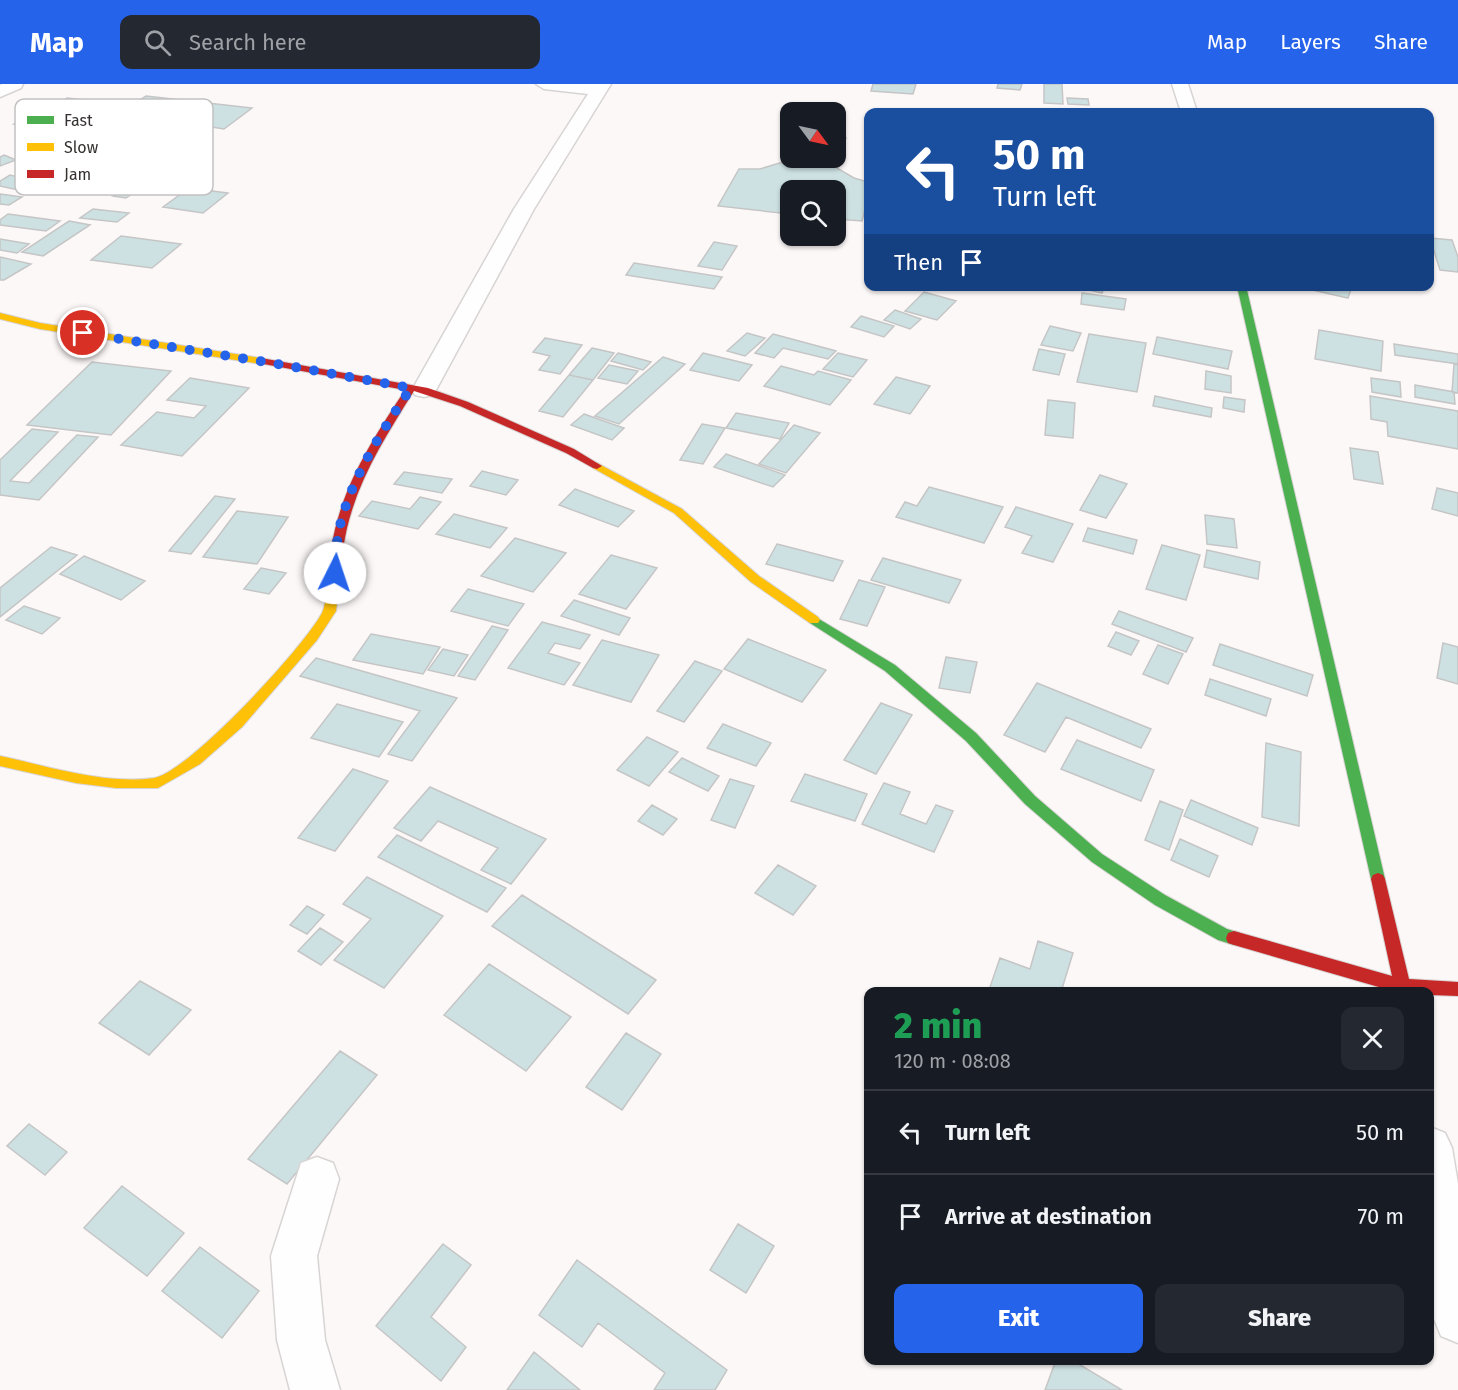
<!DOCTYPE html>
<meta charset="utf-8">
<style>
body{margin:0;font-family:"Fira Sans",sans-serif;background:#242831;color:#f1f3f6;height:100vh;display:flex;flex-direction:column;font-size:22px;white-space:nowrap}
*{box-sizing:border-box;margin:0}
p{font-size:20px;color:#9ea1a6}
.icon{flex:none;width:33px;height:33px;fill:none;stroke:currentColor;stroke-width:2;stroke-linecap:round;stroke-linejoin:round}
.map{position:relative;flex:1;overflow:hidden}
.drawer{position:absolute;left:864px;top:903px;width:570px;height:378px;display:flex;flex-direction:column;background:#171b24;border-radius:12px;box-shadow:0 2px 4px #0004}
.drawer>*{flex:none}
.hud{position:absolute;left:864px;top:24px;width:570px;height:183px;border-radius:12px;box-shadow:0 2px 4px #0004;background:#1a4fa0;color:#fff;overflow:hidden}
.needle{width:39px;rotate:123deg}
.fabs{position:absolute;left:780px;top:18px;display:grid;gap:12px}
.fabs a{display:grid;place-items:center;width:66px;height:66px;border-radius:12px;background:#171b24;box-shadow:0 2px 4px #0004;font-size:30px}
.pin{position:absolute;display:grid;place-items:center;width:51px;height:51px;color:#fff;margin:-26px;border:3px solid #fff;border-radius:50%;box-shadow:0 2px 6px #0007}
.me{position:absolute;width:66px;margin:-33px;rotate:4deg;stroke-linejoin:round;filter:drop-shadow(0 0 4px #0008)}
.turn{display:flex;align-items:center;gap:21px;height:126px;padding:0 30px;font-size:27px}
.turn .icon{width:78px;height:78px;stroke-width:2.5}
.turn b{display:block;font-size:42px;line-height:51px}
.then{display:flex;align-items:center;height:57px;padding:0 30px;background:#0003;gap:12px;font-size:22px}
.round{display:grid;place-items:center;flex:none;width:63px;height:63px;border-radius:12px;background:#242831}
.head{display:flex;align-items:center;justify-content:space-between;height:102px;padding:0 30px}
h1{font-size:36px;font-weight:800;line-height:45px;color:#1e9e55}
.button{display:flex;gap:12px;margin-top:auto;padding:12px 30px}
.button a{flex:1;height:69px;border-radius:12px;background:#2563eb;color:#fff;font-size:24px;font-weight:800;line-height:69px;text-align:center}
.button a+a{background:#242831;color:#f1f3f6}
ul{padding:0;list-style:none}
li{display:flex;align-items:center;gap:18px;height:84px;padding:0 30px;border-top:2px solid #363941}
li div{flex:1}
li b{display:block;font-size:22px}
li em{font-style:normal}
header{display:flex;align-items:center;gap:36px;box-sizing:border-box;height:84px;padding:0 30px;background:#2563eb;color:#fff}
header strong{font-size:28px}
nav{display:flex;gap:33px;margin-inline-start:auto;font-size:21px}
.search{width:420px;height:54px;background:#242831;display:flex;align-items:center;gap:15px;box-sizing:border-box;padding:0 21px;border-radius:12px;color:#9ea1a6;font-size:22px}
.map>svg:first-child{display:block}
.building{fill:#cde1e3;stroke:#c5c5c5;stroke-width:1.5}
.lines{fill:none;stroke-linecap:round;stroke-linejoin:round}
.street-casing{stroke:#d8d4d4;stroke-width:3}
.fast-casing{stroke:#d8d4d4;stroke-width:2}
.slow-casing{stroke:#d8d4d4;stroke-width:2}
.jam-casing{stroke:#d8d4d4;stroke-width:2}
.street{fill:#fffefe;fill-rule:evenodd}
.fast{fill:#4caf50;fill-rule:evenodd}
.slow{fill:#ffc107;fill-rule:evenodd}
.jam{fill:#c62828;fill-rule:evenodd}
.route{stroke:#2563eb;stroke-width:10;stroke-dasharray:0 18}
.key{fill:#fff;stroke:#c2c1c1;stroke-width:1.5}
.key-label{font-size:16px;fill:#353130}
</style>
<header>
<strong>Map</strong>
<div class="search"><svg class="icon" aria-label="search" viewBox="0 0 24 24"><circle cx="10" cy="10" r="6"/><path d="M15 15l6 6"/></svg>Search here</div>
<nav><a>Map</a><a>Layers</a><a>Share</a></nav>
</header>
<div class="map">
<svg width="1458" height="1306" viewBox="0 0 1458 1306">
<rect width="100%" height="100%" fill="#fdf8f8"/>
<path class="building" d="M873 0H916L913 10 871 7Z
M998 0H1022L1020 6 997 4Z
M1044 0H1062L1063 20 1044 19Z
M146 12 252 24 224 45 205 42 209 39 120 29Z
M67 14 104 18 62 46 14 40 30 31 40 32Z
M1067 14 1088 15 1089 21 1068 20Z
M836 53 846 54 835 83 854 94 868 98V114L862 137 836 135V106H790V130L718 122 739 85H760L783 78 790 60V74H836Z
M4 71 16 76 0 82V73Z
M46 81 65 84 23 107 0 102V97L10 91 22 94Z
M131 101 143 102 126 114 113 112Z
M189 104 228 109 203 129 163 123Z
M0 110 22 113 9 121 0 120Z
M93 125 129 129 117 138 80 134Z
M8 130 60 137 46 147 0 141V136Z
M69 137 90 141 43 172 22 168Z
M121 152 181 160 152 184 91 176Z
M1430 154 1452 156 1458 173V188L1440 186Z
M0 155 29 160 17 169 0 166Z
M714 158 737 162 722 186 698 182Z
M0 173 31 180 4 196H0Z
M634 179 722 193 714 205 626 191Z
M1073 202H1105L1102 209Z
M1295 202H1352L1348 214Z
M924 208 956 217 937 236 905 227Z
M1082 209 1126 215 1124 226 1081 220Z
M895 226 921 235 910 245 884 236Z
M861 232 894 242 884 253 851 243Z
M1050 242 1081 249 1073 267 1041 261Z
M1319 246 1383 257 1381 287 1315 275Z
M747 249 765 254 745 272 727 267Z
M773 250 836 267 828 275 783 264 774 274 755 269Z
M1089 250 1146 259 1137 308 1077 298Z
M1157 253 1232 267 1228 285 1153 270Z
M545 254 582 261 560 290 539 286 550 272 533 268Z
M1394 260 1458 270V280L1395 271Z
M592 264 614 269 593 296 569 291Z
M1039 265 1065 270 1059 291 1033 286Z
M618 269 651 278 643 286 611 277Z
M703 269 752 281 739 297 690 286Z
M838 269 867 276 853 293 823 285Z
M663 273 685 280 619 340 595 332Z
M92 278 171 287 111 351 27 341Z
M1454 280 1458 281V309L1452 308Z
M609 281 638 287 627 300 598 294Z
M781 282 814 291 818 287 851 296 830 321 764 302Z
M1206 287 1231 292V309L1205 305Z
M569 291 593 296 563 333 539 327Z
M896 293 930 302 910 330 874 320Z
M190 294 249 304 182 372 121 361 157 328 194 334 206 322 167 316Z
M1371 294 1400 298 1401 313 1372 308Z
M1415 301 1454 308 1455 320 1415 313Z
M1155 312 1212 324 1211 333 1153 322Z
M1370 312 1458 327V365L1388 352 1387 338 1371 335Z
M1224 313 1245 316 1244 328 1223 324Z
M1048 316 1075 319 1073 354 1045 351Z
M736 329 789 339 780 355 726 344Z
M584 330 624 344 612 356 571 341Z
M702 340 725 344 703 380 680 376Z
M794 341 820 349 786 389 759 380Z
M32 345 58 348 10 397 29 399 77 351 98 353 39 416 0 411V376Z
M1350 364 1378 368 1383 400 1354 395Z
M726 370 785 391 773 403 714 383Z
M482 387 518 396 506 411 470 402Z
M404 388 452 395 442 409 394 400Z
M1100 391 1127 400 1106 434 1080 426Z
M929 403 1003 423 984 459 896 433 905 418 917 422Z
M1437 404 1458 409V432L1432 425Z
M575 405 634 427 618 443 559 421Z
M215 412 235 415 191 470 169 467Z
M420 413 441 418 418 445 359 432 372 417 410 425Z
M1016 423 1073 440 1053 478 1022 469 1032 452 1005 443Z
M237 427 288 433 257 480 203 473Z
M454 430 507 444 490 464 436 450Z
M1205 431 1234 435 1237 464 1207 460Z
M1088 444 1137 456 1133 470 1083 457Z
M515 454 566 469 533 508 481 492Z
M777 460 843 477 833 497 766 480Z
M1162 461 1200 471 1186 516 1146 505Z
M51 463 77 471 0 533V504Z
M1207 466 1260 478 1258 495 1204 483Z
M611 471 657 484 626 525 579 510Z
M84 472 145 497 121 516 60 490Z
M883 474 961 496 949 519 871 496Z
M261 484 286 489 269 510 244 505Z
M859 496 885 503 867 542 840 535Z
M468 505 524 520 508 542 451 527Z
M574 516 630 534 619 551 561 532Z
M24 522 60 534 42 550 6 536Z
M1119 527 1193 554 1186 568 1112 540Z
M542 538 590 551 580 565 555 559 548 569 580 579 564 601 508 584Z
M492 542 508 546 475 596 458 592Z
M1116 548 1139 557 1131 571 1108 562Z
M371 550 440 563 423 590 353 576Z
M748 555 826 586 802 618 724 585Z
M602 556 659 571 631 618 573 601Z
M1443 559 1458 563V600L1437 594Z
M1220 560 1313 591 1307 612 1213 581Z
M1158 561 1183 570 1168 600 1143 590Z
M443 565 468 571 454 592 428 586Z
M946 573 977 578 970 609 939 604Z
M316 574 457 614 412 677 388 670 420 627 300 592Z
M695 577 722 587 684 638 657 627Z
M1210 595 1271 615 1266 632 1205 611Z
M1037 599 1151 645 1141 664 1066 633 1045 668 1004 651Z
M881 619 912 631 876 690 844 676Z
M337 620 403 638 379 673 311 654Z
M723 640 771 659 756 682 707 664Z
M647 653 678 668 649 702 617 686Z
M1077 656 1154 686 1141 717 1061 685Z
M1266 659 1301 668 1299 742 1262 733Z
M682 674 719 692 708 707 669 688Z
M353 685 388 697 335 767 298 754Z
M805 690 867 710 855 737 791 717Z
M730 695 754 702 735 744 711 736Z
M884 699 910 708 900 730 926 740 936 721 953 727 934 768 862 740Z
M430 703 546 755 511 800 481 786 498 764 438 737 421 757 394 744Z
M1191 716 1258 744 1252 761 1184 732Z
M1160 717 1183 726 1169 766 1145 756Z
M652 721 677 735 663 751 638 737Z
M397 751 506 804 487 828 378 773Z
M1180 755 1218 772 1209 793 1171 776Z
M778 781 816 802 793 831 755 809Z
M367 793 443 832 384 904 334 876 371 835 343 820Z
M522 811 656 896 628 930 492 842Z
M307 822 324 831 307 850 290 841Z
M320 844 343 858 321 881 298 867Z
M1038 857 1073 869 1061 908H1003L990 903 1000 874 1030 885Z
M489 880 571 933 526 987 444 931Z
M140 897 191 926 149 971 99 939Z
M626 949 661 970 622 1026 586 1003Z
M340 967 377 991 287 1100 248 1075Z
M29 1040 67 1068 45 1091 7 1062Z
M122 1102 184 1149 147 1192 84 1144Z
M738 1140 774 1162 746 1209 710 1186Z
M443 1160 471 1181 431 1233 466 1263 441 1297 376 1242Z
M200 1163 259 1207 222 1254 162 1207Z
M577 1176 727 1286 715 1306H654L665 1289 598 1239 582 1263 539 1231Z
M534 1268 580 1306H507Z
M1056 1276H1072L1122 1306H1045Z"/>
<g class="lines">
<defs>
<path id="street" d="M2 0H23L21 4 0 13V1Z
M536 0H611L534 125 436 306 433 311 424 313 415 311 412 306 514 125 588 10 544 5Z
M1172 0H1188L1197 28H1181Z
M1430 1043 1445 1049 1452 1064 1458 1100V1259L1441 1252 1434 1235 1430 1204Z
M317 1073 333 1079 339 1095 317 1172 325 1256 340 1306H290L277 1256 271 1172 301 1079Z"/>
<path id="fast" d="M1237 202H1246L1385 795 1383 799 1378 801 1373 799 1371 795Z
M814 532 895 581 976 649 1035 712 1102 770 1165 811 1227 845 1240 849 1242 854 1240 859 1234 861 1218 856 1155 821 1092 778 1025 720 966 657 885 587 810 539 808 536 810 533Z"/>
<path id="slow" d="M0 229 40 239 261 274 266 277 261 280 40 245 0 235Z
M597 379 682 425 759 492 818 533 820 536 818 539H810L751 498 674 429 593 384V380Z
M337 462 343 466 336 527 317 556 242 643 200 680 158 704H116L76 699 0 682V672C47 682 105 701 154 694 189 688 304 563 322 529 328 518 329 480 331 466Z"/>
<path id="jam" d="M261 274 428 304 468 318 574 365 602 382 597 385 593 384 566 369 460 322 414 307C382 358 351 406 343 466L337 470 333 469 331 466C340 405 372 356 405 306L258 279 256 277Z
M1378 789 1383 791 1385 795 1409 895 1458 898V912L1430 911V908H1396L1234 861 1228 859 1226 854 1228 849 1234 847 1392 892 1371 795 1373 791Z"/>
</defs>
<use href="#street" class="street-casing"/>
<use href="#fast" class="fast-casing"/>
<use href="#slow" class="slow-casing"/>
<use href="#jam" class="jam-casing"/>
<use href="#street" class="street"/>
<use href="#fast" class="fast"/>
<use href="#slow" class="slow"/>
<use href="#jam" class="jam"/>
</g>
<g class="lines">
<path class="route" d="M83 249 272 279 411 304C383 345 346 402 338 452 336 464 336 477 335 489"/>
</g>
<rect x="15" y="15" width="198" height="96" rx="9" class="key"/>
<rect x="27" y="32" width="27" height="8" fill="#4caf50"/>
<rect x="27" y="59" width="27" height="8" fill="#ffc107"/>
<rect x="27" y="86" width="27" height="8" fill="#c62828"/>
<g class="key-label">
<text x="64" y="42">Fast</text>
<text x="64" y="69">Slow</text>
<text x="64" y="96">Jam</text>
</g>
</svg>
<div class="fabs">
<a><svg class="needle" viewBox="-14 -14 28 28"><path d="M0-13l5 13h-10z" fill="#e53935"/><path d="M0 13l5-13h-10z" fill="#9ea1a6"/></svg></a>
<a><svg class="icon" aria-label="search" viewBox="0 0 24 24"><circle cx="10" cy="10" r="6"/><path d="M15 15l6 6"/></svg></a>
</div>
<div class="pin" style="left:83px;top:249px;background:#d93025"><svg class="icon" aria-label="arrive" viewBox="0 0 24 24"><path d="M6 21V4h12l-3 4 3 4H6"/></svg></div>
<svg class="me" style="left:335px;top:489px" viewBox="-20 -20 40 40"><circle r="19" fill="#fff"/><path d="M0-13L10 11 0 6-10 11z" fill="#2563eb"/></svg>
<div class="hud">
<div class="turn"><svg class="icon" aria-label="left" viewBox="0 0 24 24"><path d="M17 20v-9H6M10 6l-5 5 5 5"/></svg><div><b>50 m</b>Turn left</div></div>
<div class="then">Then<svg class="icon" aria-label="arrive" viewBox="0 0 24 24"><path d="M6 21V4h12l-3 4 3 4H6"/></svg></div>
</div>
<section class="drawer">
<div class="head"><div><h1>2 min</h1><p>120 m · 08:08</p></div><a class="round"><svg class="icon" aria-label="close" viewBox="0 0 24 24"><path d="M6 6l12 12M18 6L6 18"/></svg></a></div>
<ul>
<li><svg class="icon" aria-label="left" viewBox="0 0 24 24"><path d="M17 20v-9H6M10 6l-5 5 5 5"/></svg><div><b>Turn left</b></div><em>50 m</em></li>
<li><svg class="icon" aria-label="arrive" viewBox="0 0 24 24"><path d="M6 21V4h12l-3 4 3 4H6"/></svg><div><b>Arrive at destination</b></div><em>70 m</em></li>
</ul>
<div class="button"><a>Exit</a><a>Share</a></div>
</section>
</div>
